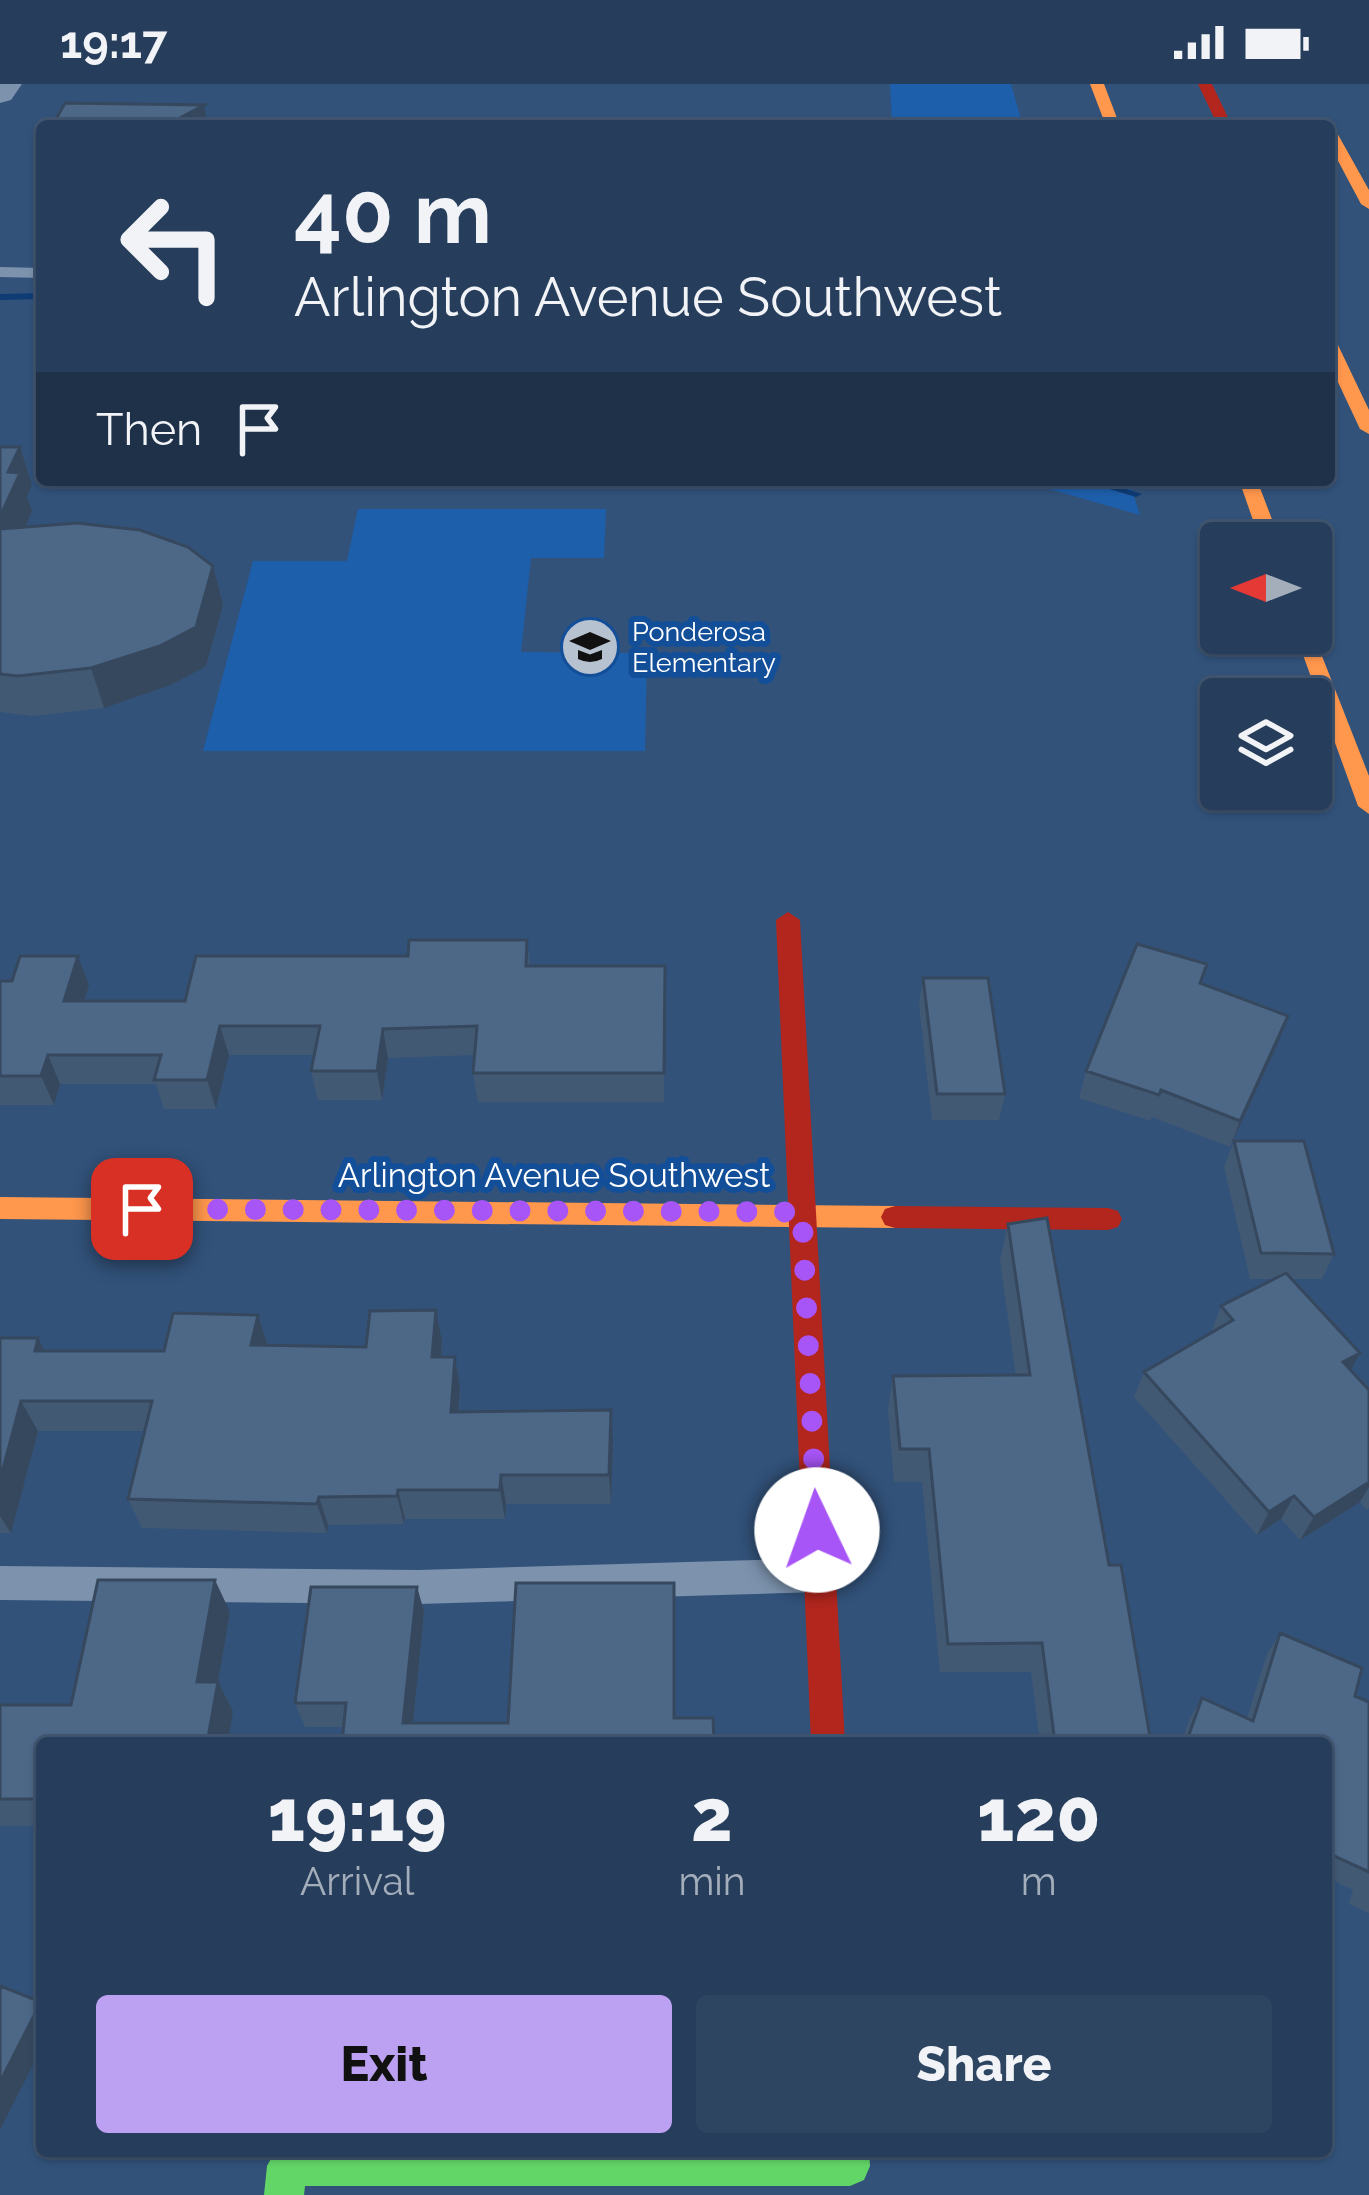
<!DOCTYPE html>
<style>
body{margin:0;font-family:Raleway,sans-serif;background:#2e4562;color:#f1f3f6;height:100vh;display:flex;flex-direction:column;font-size:45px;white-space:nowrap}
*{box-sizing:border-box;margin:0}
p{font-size:39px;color:#a4aebb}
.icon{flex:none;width:66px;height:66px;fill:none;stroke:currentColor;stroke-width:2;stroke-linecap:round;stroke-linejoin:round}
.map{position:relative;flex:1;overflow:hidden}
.side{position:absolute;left:36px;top:1653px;width:1296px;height:420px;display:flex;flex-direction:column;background:#263e5c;border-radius:12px;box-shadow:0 3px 9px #0004,0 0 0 3px #425772}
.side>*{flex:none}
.guide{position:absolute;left:36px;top:36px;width:1299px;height:366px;border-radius:12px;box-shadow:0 3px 9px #0004,0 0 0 3px #425772;background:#263e5c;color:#f1f3f6;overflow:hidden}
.needle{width:78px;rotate:270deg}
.controls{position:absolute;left:1200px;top:438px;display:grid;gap:24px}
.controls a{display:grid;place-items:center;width:132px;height:132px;border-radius:12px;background:#263e5c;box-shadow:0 3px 9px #0004,0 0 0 3px #425772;font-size:60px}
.pin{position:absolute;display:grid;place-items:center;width:102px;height:102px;color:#fff;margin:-51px;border-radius:24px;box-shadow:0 6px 18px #0006}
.me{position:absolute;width:132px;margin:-66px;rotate:357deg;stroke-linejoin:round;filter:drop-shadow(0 0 9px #0008)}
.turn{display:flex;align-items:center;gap:42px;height:252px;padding:0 60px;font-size:54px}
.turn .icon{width:156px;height:156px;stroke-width:2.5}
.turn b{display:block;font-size:84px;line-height:102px}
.then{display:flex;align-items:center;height:114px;padding:0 60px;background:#0003;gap:24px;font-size:45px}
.eta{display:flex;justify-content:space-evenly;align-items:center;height:204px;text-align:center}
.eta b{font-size:72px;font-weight:800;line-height:84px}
.cta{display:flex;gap:24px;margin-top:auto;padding:24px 60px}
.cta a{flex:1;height:138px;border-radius:12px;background:#bca0f2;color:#111;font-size:48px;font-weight:800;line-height:138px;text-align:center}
.cta a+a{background:#2e4562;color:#f1f3f6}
.status{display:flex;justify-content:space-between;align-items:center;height:84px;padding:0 60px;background:#263e5c;direction:ltr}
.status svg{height:33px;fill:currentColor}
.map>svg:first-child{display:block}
.green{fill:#1e5fab}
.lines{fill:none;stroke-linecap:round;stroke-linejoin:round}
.stream{fill:#0f3c75;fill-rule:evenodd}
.lane{fill:#7c92ad;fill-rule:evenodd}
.street{fill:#7c92ad;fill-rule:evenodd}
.fast{fill:#63d668;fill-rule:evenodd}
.slow{fill:#ff974d;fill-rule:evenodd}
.jam{fill:#b3261e;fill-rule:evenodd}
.wall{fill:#425974}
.shaded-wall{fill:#36485e}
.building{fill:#4d6787;stroke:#36485e;stroke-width:3}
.route{stroke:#a855f7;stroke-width:21;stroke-dasharray:0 37.8}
.labels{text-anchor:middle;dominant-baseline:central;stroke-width:12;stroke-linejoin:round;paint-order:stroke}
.far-poi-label{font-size:27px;fill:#fff;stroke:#134f99;text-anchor:start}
.street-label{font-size:33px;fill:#fff;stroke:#134f99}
</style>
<div class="status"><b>19:17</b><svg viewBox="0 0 49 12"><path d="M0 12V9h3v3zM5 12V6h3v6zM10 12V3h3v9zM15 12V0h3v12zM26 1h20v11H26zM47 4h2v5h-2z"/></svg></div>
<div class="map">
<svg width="1369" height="2111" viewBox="0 0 1369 2111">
<rect width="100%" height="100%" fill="#32527a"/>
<path class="green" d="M890 0H1011L1023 42H892Z
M1018 396H1129L1140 431Z
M358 425H606L604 474H531L521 568 647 569 645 667H203L253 477H347Z"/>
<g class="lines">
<path class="stream" d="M42 209V215L0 216V210Z
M1079 396H1098L1142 410 1136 413Z"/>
<path class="lane" d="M0 183 42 184V194L0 193Z
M819 1474 832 1479 837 1491 832 1503 819 1508 419 1520 0 1516V1482L419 1486Z"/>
<path class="street" d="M0 0H22L11 16 0 19Z"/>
<path class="fast" d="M869 2067 870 2082 864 2096 850 2102H305L304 2111H264L267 2082 275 2067Z"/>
<path class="slow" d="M1090 0H1104L1120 42H1106Z
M1329 43 1336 47 1369 106V125L1361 120 1329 60Z
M1329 256 1338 261 1369 326V350L1360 345 1329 279Z
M1239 396H1257L1281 459H1261Z
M1311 544 1369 692V730L1358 722 1295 549H1311Z
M0 1113 895 1122 905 1125 909 1133 905 1141 895 1144 0 1135Z"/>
<path class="jam" d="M1198 0H1212L1232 42H1218Z
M788 828 800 836 845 1659H811L776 836Z
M895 1122 1108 1124 1118 1127 1122 1135 1118 1143 1108 1146 895 1144 885 1141 881 1133 885 1125Z"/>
</g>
<path class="wall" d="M0 363H20L32 401 27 412 32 427 25 443 223 521 206 582 171 601 104 624 32 632 0 628Z
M527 856 530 882H665L664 1018H478L473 989 475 971 388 974 382 1016H318L311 987 314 971H229L216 1025H164L156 1000H60L54 1021H0V897L89 901 84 917H185L408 872Z
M923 894 1005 1010 999 1036H932L919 921Z
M1200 900 1278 959 1230 1063 1152 1033 1151 1037 1079 1014 1086 987Z
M1234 1057 1334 1170 1322 1195H1292L1360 1269 1351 1286 1369 1306V1424L1366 1426 1360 1418 1300 1456 1281 1435 1257 1451 1134 1313 1144 1288 1211 1249 1221 1222 1274 1195H1250L1224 1083Z
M1008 1140 1109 1481 1151 1659H1040L1031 1588H940L922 1398H894L888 1326 893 1292H1016L1000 1176Z
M436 1226 442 1257 441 1273H455L460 1303 459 1328 613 1356 611 1420H506L505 1435H405L404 1440 328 1441 327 1449 142 1444 128 1415 145 1347H38L11 1449H0V1254L45 1267H164L258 1231 268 1261 366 1263Z
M516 1499H674V1634H713L714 1659H342L344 1643H305L295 1619 311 1503H417L424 1528 413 1639H508Z
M230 1528 218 1598 233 1627 228 1659H42V1742H0V1621H71Z
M1280 1549 1355 1612 1369 1618V1829L1349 1820 1353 1806 1326 1793V1659H1181L1190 1634 1202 1614 1247 1634 1267 1570Z"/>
<path class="shaded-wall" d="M204 21 208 42H165Z
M20 363 32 401 27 412 32 427 8 484 0 462V433L8 388Z
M213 482 223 521 206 582 171 601 104 624 91 584Z
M78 872 89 901 75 946 64 917Z
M1288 932 1278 959 1230 1063 1240 1037Z
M220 942 229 971 216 1025 207 996Z
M383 945 388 974 382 1016 377 987Z
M48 971 60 1000 54 1021 41 992Z
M436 1226 442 1257 438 1303 432 1273Z
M258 1231 268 1262 251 1261Z
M38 1254 54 1284 35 1267Z
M1360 1269 1347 1294 1343 1278Z
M455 1273 460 1303 456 1358 451 1328Z
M21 1317 38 1347 11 1449 0 1432V1396Z
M611 1326 613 1356 611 1420 609 1391Z
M501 1391 506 1420 505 1435 500 1406Z
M1369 1398V1403L1360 1418 1300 1456 1314 1433Z
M398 1406 405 1435 404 1440 397 1412Z
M1294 1412 1281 1435 1257 1451 1269 1428Z
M319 1413 328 1441 327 1449 317 1420Z
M215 1496 230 1528 218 1598 233 1627 228 1659H207L197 1598Z
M417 1503 424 1528 411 1659 403 1639Z
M41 1918 42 1963 0 2046V1998Z"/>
<path class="building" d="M65 19 204 21 165 42H52Z
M0 363H20L8 388 20 389 0 433Z
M77 439 140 446 188 463 213 482 196 543 160 562 91 584 18 592 0 590V445Z
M409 856H527L526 882H665L664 989H473L477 942 383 945 377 987H311L320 942H220L207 996H154L161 971H48L41 992H0V897H12L20 872H78L64 917H185L196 872H408Z
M1137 860 1207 880 1200 899 1288 932 1240 1037 1161 1006 1159 1011 1086 987Z
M923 894H988L1005 1010H937Z
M1234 1057H1304L1334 1170 1261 1169Z
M1047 1134 1109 1481H1121L1151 1659H1055L1042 1559 948 1560 929 1365H900L893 1292 1030 1291 1008 1140Z
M1286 1189 1360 1269 1343 1278 1369 1306V1398L1314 1433 1294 1412 1269 1428 1144 1288 1233 1236 1221 1222Z
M436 1226 432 1273H455L451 1328 611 1326 609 1391H501L500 1406H398L397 1412 319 1413 317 1420 128 1415 152 1317H21L0 1396V1254H38L35 1267H164L173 1229 258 1231 251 1261 366 1263 370 1227Z
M98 1496H215L197 1598H218L207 1659H42V1715H0V1621H71Z
M516 1499H674V1634H713L714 1659H342L346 1619H295L311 1503H417L403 1639H508Z
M1280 1549 1362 1584 1355 1612 1369 1618V1788L1326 1768V1659H1186L1202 1614 1253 1637Z
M0 1902 41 1918 0 1998Z"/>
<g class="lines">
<path class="route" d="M142 1125 802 1128 817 1446"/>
</g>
<defs>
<symbol id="school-disc" viewBox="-11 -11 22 22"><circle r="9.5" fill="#b7c2d0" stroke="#134f99"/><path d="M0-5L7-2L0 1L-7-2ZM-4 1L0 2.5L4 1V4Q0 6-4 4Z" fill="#111"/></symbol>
</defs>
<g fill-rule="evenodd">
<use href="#school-disc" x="557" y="530" width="66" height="66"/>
</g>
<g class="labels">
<g class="far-poi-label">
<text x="632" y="547">Ponderosa<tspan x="632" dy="31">Elementary</tspan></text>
</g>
<g class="street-label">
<text x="554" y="1091">Arlington Avenue Southwest</text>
</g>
</g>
</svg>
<div class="controls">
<a><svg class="needle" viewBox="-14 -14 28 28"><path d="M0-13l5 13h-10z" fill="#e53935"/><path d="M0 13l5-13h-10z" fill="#a4aebb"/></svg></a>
<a><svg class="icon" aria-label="layers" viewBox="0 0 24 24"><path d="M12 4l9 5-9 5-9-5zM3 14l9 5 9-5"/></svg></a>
</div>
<div class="pin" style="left:142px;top:1125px;background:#d93025"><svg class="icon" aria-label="arrive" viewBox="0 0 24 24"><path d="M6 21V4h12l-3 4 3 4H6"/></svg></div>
<svg class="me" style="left:817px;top:1446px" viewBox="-20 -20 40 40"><circle r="19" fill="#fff"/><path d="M0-13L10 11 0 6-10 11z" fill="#a855f7"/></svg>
<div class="guide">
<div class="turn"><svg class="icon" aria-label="left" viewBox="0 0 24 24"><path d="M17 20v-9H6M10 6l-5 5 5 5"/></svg><div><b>40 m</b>Arlington Avenue Southwest</div></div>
<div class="then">Then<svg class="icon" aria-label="arrive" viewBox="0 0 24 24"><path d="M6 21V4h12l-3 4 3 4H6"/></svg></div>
</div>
<section class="side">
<div class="eta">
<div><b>19:19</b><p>Arrival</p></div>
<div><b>2</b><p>min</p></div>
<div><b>120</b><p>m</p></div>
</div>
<div class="cta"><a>Exit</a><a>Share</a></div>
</section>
</div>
